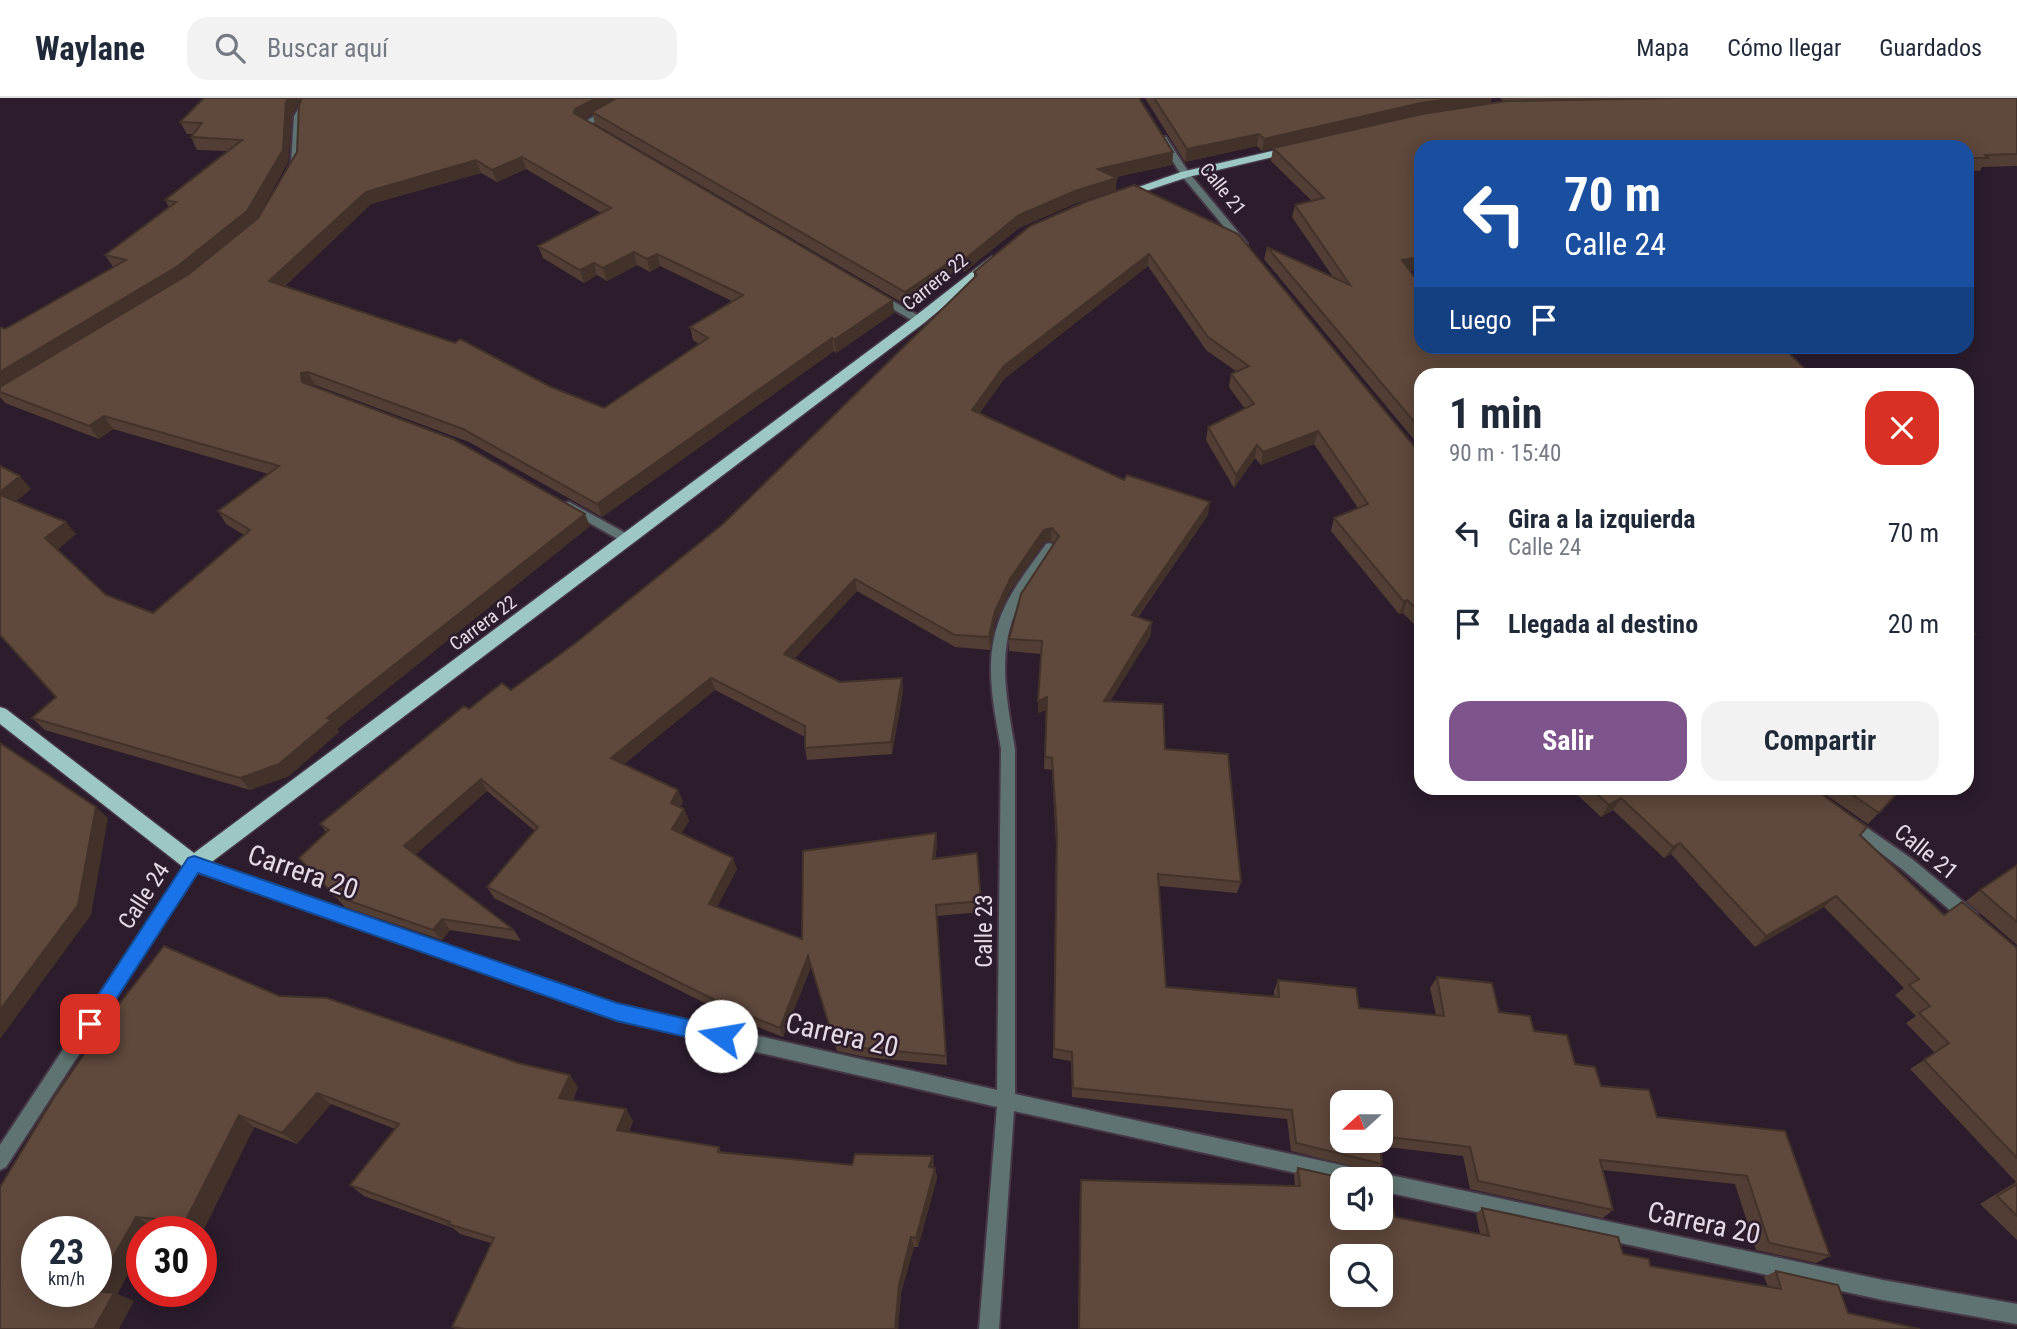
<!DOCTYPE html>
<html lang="es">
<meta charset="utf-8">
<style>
body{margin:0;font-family:"Roboto Condensed",sans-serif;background:#f2f2f3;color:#1f2937;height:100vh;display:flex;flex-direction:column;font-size:26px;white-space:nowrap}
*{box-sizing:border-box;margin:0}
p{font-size:23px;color:#747a83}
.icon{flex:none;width:38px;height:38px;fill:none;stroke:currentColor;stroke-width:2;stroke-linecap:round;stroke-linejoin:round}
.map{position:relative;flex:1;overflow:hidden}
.details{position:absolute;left:1414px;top:270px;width:560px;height:427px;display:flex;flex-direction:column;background:#fff;border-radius:21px;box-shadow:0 4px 18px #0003}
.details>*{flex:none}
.top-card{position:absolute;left:1414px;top:42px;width:560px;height:214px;border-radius:21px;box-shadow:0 4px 18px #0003;background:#1a4fa0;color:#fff;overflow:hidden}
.needle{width:46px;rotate:249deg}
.controls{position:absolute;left:1330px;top:992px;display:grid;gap:14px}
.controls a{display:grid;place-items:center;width:63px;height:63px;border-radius:14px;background:#fff;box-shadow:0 4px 18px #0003;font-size:35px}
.speed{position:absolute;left:21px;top:1118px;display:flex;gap:14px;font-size:35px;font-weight:700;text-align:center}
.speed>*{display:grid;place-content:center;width:91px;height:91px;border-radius:50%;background:#fff;box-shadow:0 4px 18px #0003;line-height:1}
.speed small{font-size:18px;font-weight:400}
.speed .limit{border:10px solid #d22;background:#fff;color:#111}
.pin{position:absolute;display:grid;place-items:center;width:60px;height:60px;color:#fff;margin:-30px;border-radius:14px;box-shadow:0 4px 10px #0006}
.me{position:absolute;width:77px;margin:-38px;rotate:283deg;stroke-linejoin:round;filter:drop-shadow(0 0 5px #0008)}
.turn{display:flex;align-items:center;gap:24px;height:147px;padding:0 35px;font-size:32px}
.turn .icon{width:91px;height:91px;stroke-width:2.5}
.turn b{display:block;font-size:49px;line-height:60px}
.then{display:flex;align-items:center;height:66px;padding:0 35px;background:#0003;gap:14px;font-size:26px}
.round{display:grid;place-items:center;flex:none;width:74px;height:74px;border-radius:21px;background:#f2f2f3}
.overview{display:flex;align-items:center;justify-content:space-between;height:119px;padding:0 35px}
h1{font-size:42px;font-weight:700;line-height:52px}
.primary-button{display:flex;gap:14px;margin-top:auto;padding:14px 35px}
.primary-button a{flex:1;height:80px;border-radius:21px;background:#7d558c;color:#fff;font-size:28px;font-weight:700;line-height:80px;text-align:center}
.primary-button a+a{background:#f2f2f3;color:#1f2937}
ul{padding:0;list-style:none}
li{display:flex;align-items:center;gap:21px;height:91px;padding:0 35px}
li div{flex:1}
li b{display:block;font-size:26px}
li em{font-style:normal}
header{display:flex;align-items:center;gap:42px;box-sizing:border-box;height:98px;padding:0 35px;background:#fff;border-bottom:2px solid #e0e1e3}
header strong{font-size:33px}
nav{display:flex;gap:38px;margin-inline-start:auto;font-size:24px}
.search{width:490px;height:63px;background:#f2f2f3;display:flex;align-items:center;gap:18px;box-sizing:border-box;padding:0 24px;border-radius:21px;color:#747a83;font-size:26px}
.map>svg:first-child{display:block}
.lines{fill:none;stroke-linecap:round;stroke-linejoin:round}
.minor-casing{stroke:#463746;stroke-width:4}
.tertiary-casing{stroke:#463746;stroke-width:4}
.primary-casing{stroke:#463746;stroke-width:3}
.minor{fill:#5f7472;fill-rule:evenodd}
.tertiary{fill:#5f7472;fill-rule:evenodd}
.primary{fill:#9cc7c3;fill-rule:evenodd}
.wall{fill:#523e34;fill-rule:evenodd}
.shaded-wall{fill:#42322a}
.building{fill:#5f483c;stroke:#42322a;stroke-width:2;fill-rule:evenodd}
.route{fill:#1a73e8;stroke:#114b97;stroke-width:2}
.labels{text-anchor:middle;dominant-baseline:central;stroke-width:5;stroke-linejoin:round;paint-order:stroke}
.far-street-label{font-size:19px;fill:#e5dae5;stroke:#2c1c2c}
.street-label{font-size:23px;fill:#e5dae5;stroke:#2c1c2c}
.near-street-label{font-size:28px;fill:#e5dae5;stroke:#2c1c2c}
</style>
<header>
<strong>Waylane</strong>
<div class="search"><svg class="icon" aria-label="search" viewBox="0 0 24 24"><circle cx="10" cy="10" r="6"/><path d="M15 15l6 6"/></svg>Buscar aquí</div>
<nav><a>Mapa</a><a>Cómo llegar</a><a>Guardados</a></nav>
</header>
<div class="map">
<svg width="2017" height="1231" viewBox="0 0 2017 1231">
<rect width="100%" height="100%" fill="#2c1c2c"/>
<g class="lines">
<defs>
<path id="minor" d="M305 0H313L302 18 301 65 296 73 293 74 288 71 291 65 294 18Z
M628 0H639L587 28 580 26Z
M1160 39H1166L1189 75 1247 145V149H1241L1182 78 1159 41Z
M878 195 923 220 924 222 919 225 915 224 874 200 873 198Z
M569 404 631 438 633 441 631 444H623L565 411 563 408 565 405Z
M1050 445 1056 449C1044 469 1029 487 1018 508 996 554 1007 603 1015 651V996L1369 1073 1376 1077 1381 1075 1883 1182 2017 1206V1226L1883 1202 1381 1093V1082H1342V1085L1014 1013 999 1231H979L997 1009 617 922 189 771 186 766 189 761 194 759 617 906 997 992 1001 651C994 610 984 566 998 526 1007 497 1028 471 1046 446Z
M1847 716 1912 761 1977 815 1979 820 1977 825 1971 827 1965 825 1902 771 1842 726 1840 722 1842 718Z"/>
<path id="tertiary" d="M194 759 199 761 202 766 199 771 6 1069 0 1072V1047L189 761Z"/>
<path id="primary" d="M1294 48 1298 49V53L1188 79 1119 102 1113 98 1181 74Z
M992 158 996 159V165L924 225 201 772 194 774 187 772 0 626V609L6 611 194 755 914 219Z"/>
</defs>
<use href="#minor" class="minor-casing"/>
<use href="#tertiary" class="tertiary-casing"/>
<use href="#primary" class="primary-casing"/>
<use href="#minor" class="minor"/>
<use href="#tertiary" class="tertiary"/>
<use href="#primary" class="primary"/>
</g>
<path class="wall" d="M1139 0 1173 54 1172 67 1116 79V92L1074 106 1019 130 964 174 960 170 906 207 595 26 593 16 584 21 894 215 836 255 834 253 602 419 469 344 315 287H312L590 428 337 631 339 634 289 678 250 692 45 632 32 620 56 599 0 368 31 391 16 403 76 436 57 452 106 497 153 515 244 437 226 426 218 413 268 376 113 331 99 341 5 305 0 299V229L5 231 113 169 105 157 169 109 165 102 228 53 197 52 191 39 193 36H187L180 24 292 17 288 64 256 122 258 120 297 54 299 7ZM526 71 601 115 538 148 543 160 584 185 597 177 607 183 637 167 650 174 660 168 732 203 690 229 693 242 699 246 604 310 285 188 371 106 481 75 497 84Z
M1145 0H1492L1490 6 1504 4 1500 0H2017V68L1982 69 1980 73 1967 72V49H1421V171L1409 173 1421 276V350L1264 161 1267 149 1333 179 1292 119 1295 107 1312 103 1271 63 1273 50 1262 53 1257 48 1185 64Z
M1085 104 1421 354V533L1403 515 1399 516 1331 433 1334 420 1358 410 1314 346 1261 367 1255 360 1234 390 1206 342 1208 329 1245 311 1229 289 1231 276 1237 274 1206 252 1148 168 1004 281 979 316 1124 382 1208 417 1138 519 1151 537 1110 603 1165 651 1241 784 1237 795 1159 788 1166 889 1274 898V893L1278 882 1359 910 1436 917 1430 890 1437 879 1534 933 1601 988 1657 1019 1785 1033 1830 1158 1816 1165 1756 1152 1735 1086 1602 1072 1613 1112 1603 1120 1470 1091 1463 1058 1379 1048 1382 1066 1376 1074 1291 1053 1287 1021 1072 999 1071 963 1053 960 1056 747 1052 672 1044 671 1046 612 1038 615 1041 556 1009 553V541L1054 445 1051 443 1044 444 1010 493 995 525 990 552 955 549 857 493 794 561 840 584 902 580 903 593 892 656 807 662 805 650V639L715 592 624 666 678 692 683 704 680 709 684 711 689 723 681 735 737 771 717 809 802 841 936 735 937 747 935 761 981 803V814L937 818 947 967 865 959 837 953 811 869 783 939 737 921 494 800 487 789 535 733 487 693 415 757 514 832 521 843 450 832 442 842 345 809 299 760 326 734 320 726 469 611 511 592 573 547 723 426 974 180V174ZM1381 1004V1043H1342Z
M1570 690H1813L1860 737 1944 817 2017 850V1142L1980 1106 2016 1084 1910 971 1935 955 1906 925 1916 918 1895 897 1904 890 1824 809 1755 849 1671 756 1664 760 1613 712 1601 719Z
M1816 690H1902L1868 726Z
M2017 767V847L1966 803 1980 792Z
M279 898 578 989 573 1002 626 1011 633 1023 629 1034 719 1049 721 1054 852 1067 933 1058 934 1069 935 1070 937 1080 918 1149H914L901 1195 898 1231H456L452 1229 491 1145 460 1136 453 1130 364 1098 350 1087 395 1031 331 1006 297 1046 254 1029 203 1133 154 1129 117 1196 134 1203 0 1231Z
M1298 1070 1346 1081 1384 1086 1395 1119 1480 1136 1476 1116 1482 1110 1623 1156 1650 1168 1768 1189 1764 1179 1776 1173 1848 1215 1920 1231H1078L1080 1089 1081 1082 1295 1088 1294 1077Z"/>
<path class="shaded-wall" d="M289 0H302L292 17 288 64 254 125 185 181 0 293V274L178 168Z
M597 0H622L592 14 593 16 579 24 574 15 575 11Z
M1455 0H1492L1490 6 1417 17 1262 53 1264 41 1421 5Z
M1259 36 1257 48 1185 64 1187 51Z
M1173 54 1172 67 1097 83 1098 71Z
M522 59 526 71 497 84 492 72Z
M476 62 481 75 371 106 276 196 269 183 366 94Z
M1117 80 1116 92 1074 106 1019 130 964 174V162L1019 117 1075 93Z
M634 154 637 167 607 183 603 170Z
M657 156 660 168 650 174 647 161Z
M1149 156 1148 168 1004 281 972 325V312L1004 268Z
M960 157V170L906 207 905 194Z
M1421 159V171L1398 175 1402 162Z
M594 165 597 177 584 185 580 172Z
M893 202 894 215 836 255 834 242Z
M832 240 834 253 602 419 597 406Z
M308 274 315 287 308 288 302 284 301 275Z
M104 318 113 331 99 341 89 328Z
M1318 333 1314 346 1261 367 1263 354Z
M1257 347 1255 360 1234 390 1236 377Z
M20 378 31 391 9 409 0 399V394Z
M1210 404 1208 417 1130 529 1132 517Z
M585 416 590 428 337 631 339 634 289 678 250 692 240 680 327 620Z
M66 424 76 436 55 453 45 440Z
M1052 430 1051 443 1044 444 1010 493 995 525 990 552 989 539 995 513 1010 481 1044 432Z
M855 481 857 493 787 569 784 556Z
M1407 502 1403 515 1399 516 1404 504Z
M1152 524 1151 537 1103 615 1104 603Z
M1975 536 1967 544V538Z
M711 580 715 592 616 672 611 660Z
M902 580 903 593 892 656 891 644Z
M1047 599 1046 612 1038 615V603Z
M481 681 487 693 412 760 404 748Z
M678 692 683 704 676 716 671 705Z
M1621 700 1613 712 1601 719 1609 707Z
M96 709 108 720 91 817 0 941V912Z
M684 711 689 723 677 743 672 731Z
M936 735 937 747 934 772 933 761Z
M1680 745 1671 756 1664 760 1673 749Z
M733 760 737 771 713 817 709 806Z
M1836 798 1824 809 1755 849 1766 838Z
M442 821 450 832 442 842 433 832Z
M808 858 811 869 783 939 780 930Z
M570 977 578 989 568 1011 559 1000Z
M317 995 331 1006 297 1046 282 1035Z
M626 1011 633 1023 625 1043 617 1032Z
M239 1017 254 1029 203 1133 185 1124Z
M933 1058 934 1069 931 1079 929 1069Z
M935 1070 937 1080 918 1149 916 1140Z
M136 1119 154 1129 151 1134H142V1152L117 1196 134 1203 119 1231H94L96 1189Z
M911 1139 914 1149 901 1195 898 1231H895L899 1187Z"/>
<path class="building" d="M204 0H289L286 4 283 52 247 113 178 168 0 274V229L5 231 126 162 105 157 176 104 165 102 242 42 191 39 202 25 180 24Z
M302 0H597L575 11 574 15 893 202 834 242 832 240 597 406 463 331 308 274 301 275 302 284 453 341 585 416 327 620 331 622 279 666 240 680 32 620 56 599 0 537V397L66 424 45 440 106 497 153 515 250 432 218 413 279 368 104 318 89 328 0 294V289L189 176 258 120 297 54 299 7ZM522 59 611 110 538 148 580 172 594 165 603 170 634 154 647 161 657 156 743 197 690 229 708 240 604 310 551 289 460 241 455 245 269 183 366 94 476 62 492 72Z
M617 0H1139L1173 54 1098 71 1117 80 1075 93 1019 117 964 162 960 157 905 194 592 14Z
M1154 0H1455L1421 5 1264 41 1259 36 1187 51Z
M1682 0H2017V56L1985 57 1988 60H1967V49H1421V159L1402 162 1421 188V248H1782L1810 276H1421V332L1267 149 1350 187 1295 107 1324 100 1273 50 1422 16 1506 3Z
M1134 87 1238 136 1419 354H1421V515L1407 502 1404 504 1334 420 1368 406 1318 333 1263 354 1257 347 1236 377 1208 329 1254 306 1231 276 1249 268 1208 239 1149 156 1004 268 972 312 1124 382 1127 377 1210 404 1132 517 1152 524 1104 603 1163 606 1165 651 1228 656 1241 784 1158 776 1166 889 1279 899 1278 882 1356 890 1359 910 1444 918 1437 879 1492 885 1499 914 1530 918 1534 933 1567 937 1575 966 1595 969 1601 988 1649 992 1657 1019 1785 1033 1830 1158 1769 1145 1747 1078 1600 1062 1613 1112 1478 1083 1470 1049 1381 1038V1004H1342V1043H1379L1382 1066 1296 1045 1292 1012 1073 990 1072 954 1054 951 1057 736 1052 660 1045 659 1047 599 1038 603 1042 543 1009 541 1021 496 1059 438 1052 430 1044 432 1010 481 995 513 989 539 955 537 855 481 784 556 840 584 902 580 891 644 805 650V628L711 580 611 660 678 692 671 705 684 711 672 731 733 760 709 806 802 841 803 753 936 735 933 761 977 755 981 803 936 807 946 958 862 950 834 943 808 858 780 930 733 911 487 789 538 729 481 681 404 748 514 832 442 821 433 832 335 798 299 760 329 732 320 726 464 608 469 611 502 585 511 592 573 547 723 426 977 177 974 174 1030 128 1085 104Z
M0 368 20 378 0 394Z
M1967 530 1975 536 1967 538Z
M0 645 96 709 78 807 0 912Z
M1590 690H1813L1867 729 1860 737 1944 817 1962 804 2017 850V1060L1924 962 1949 945 1919 915 1930 908 1909 887 1919 881 1836 798 1766 838 1680 745 1673 749 1621 700 1609 707Z
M1843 690H1902L1879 715Z
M2017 767V824L1980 792Z
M164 848 279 898 327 900 518 965 570 977 559 1000 626 1011 617 1032 719 1049 718 1054 852 1067 855 1056 933 1058 929 1069 935 1070 916 1140 911 1139 899 1187 895 1231H464L452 1229 494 1140 448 1126 450 1124 350 1087 399 1026 317 995 282 1035 239 1017 185 1124 136 1119 96 1189V1134H37V1194L96 1193 114 1195 94 1231H0V1089L53 1001 110 918Z
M1298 1070 1346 1081 1349 1078H1384V1086L1388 1089 1395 1119 1489 1138 1482 1110 1618 1139 1623 1156 1649 1161 1650 1168 1781 1191 1776 1173 1838 1187 1848 1215 1920 1231H1079L1081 1082 1300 1088ZM1342 1082H1381V1120H1342ZM1342 1158H1381V1197H1342Z
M2017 1086V1118L1997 1098Z"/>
<path class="route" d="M194 758 617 905 721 929 727 931 730 938 727 944 721 947 617 923 198 775 96 932 90 935 83 932 80 926 83 920 188 760Z"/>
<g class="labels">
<g class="far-street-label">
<text transform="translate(1223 91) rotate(51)">Calle 21</text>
<text transform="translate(935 184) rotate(-39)">Carrera 22</text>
<text transform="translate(483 525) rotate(-37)">Carrera 22</text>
</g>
<g class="street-label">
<text transform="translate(1926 754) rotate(39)">Calle 21</text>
<text transform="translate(144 798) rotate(-57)">Calle 24</text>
<text transform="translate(984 833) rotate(-90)">Calle 23</text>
</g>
<g class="near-street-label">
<text transform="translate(303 774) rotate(19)">Carrera 20</text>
<text transform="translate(842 937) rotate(13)">Carrera 20</text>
<text transform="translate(1704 1125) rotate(12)">Carrera 20</text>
</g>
</g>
</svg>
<div class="controls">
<a><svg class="needle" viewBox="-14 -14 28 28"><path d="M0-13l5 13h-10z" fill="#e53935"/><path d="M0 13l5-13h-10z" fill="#747a83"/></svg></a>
<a><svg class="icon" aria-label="sound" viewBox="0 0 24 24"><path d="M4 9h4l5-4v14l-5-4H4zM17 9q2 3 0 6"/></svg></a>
<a><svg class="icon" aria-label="search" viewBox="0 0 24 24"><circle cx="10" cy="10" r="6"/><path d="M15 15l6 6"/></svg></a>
</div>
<div class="speed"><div>23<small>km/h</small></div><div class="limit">30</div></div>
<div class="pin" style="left:90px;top:926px;background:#d93025"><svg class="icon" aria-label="arrive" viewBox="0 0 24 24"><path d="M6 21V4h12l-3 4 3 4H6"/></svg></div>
<svg class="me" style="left:721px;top:938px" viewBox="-20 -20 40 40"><circle r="19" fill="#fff"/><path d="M0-13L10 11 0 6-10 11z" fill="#1a73e8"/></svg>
<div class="top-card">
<div class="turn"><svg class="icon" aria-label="left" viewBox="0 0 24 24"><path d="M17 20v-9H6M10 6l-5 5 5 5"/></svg><div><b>70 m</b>Calle 24</div></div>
<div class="then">Luego<svg class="icon" aria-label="arrive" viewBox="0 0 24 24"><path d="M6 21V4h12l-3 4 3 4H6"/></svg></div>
</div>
<section class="details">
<div class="overview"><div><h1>1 min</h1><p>90 m · 15:40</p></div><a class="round" style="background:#d93025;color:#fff"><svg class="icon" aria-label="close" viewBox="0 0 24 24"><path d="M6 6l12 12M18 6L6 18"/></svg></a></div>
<ul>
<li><svg class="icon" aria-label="left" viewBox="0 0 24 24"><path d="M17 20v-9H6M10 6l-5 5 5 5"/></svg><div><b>Gira a la izquierda</b><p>Calle 24</p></div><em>70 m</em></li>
<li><svg class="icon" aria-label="arrive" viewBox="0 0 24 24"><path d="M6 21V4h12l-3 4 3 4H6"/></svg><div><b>Llegada al destino</b></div><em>20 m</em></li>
</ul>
<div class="primary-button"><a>Salir</a><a>Compartir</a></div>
</section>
</div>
